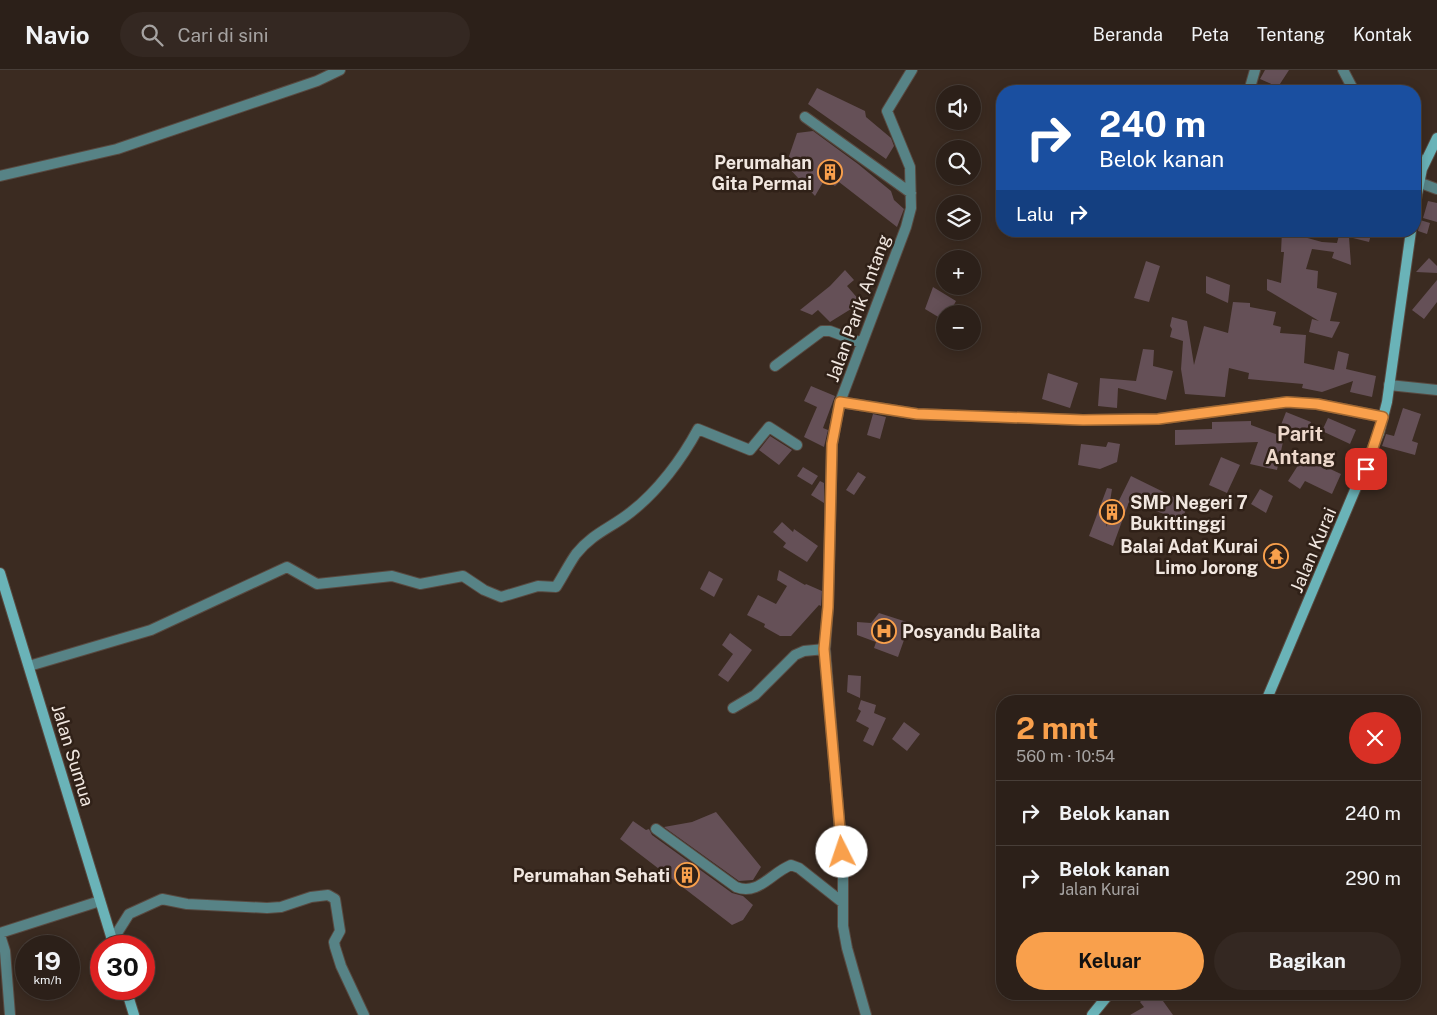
<!DOCTYPE html>
<html lang="id">
<meta charset="utf-8">
<style>
body{margin:0;font-family:"Public Sans",sans-serif;background:#342822;color:#f1f3f6;height:100vh;display:flex;flex-direction:column;font-size:19px;white-space:nowrap}
*{box-sizing:border-box;margin:0}
p{font-size:16px;color:#a6a3a2}
.icon{flex:none;width:28px;height:28px;fill:none;stroke:currentColor;stroke-width:2;stroke-linecap:round;stroke-linejoin:round}
.map{position:relative;flex:1;overflow:hidden}
.details{position:absolute;left:996px;top:625px;width:425px;height:305px;display:flex;flex-direction:column;background:#2c2019;border-radius:20px;box-shadow:0 2px 12px #0003,0 0 0 1px #483e38}
.details>*{flex:none}
.guide{position:absolute;left:996px;top:15px;width:425px;height:152px;border-radius:20px;box-shadow:0 2px 12px #0003,0 0 0 1px #483e38;background:#1a4fa0;color:#fff;overflow:hidden}
.controls{position:absolute;left:936px;top:15px;display:grid;gap:10px}
.controls a{display:grid;place-items:center;width:45px;height:45px;border-radius:50%;background:#2c2019;box-shadow:0 2px 12px #0003,0 0 0 1px #483e38;font-size:25px}
.speed{position:absolute;left:15px;top:865px;display:flex;gap:10px;font-size:25px;font-weight:700;text-align:center}
.speed>*{display:grid;place-content:center;width:65px;height:65px;border-radius:50%;background:#2c2019;box-shadow:0 2px 12px #0003,0 0 0 1px #483e38;line-height:1}
.speed small{font-size:12px;font-weight:400}
.speed .limit{border:8px solid #d22;background:#fff;color:#111}
.pin{position:absolute;display:grid;place-items:center;width:42px;height:42px;color:#fff;margin:-21px;border-radius:10px;box-shadow:0 2px 8px #0006}
.me{position:absolute;width:55px;margin:-28px;rotate:356deg;stroke-linejoin:round;filter:drop-shadow(0 0 4px #0008)}
.turn{display:flex;align-items:center;gap:18px;height:105px;padding:0 20px;font-size:22px}
.turn .icon{width:65px;height:65px;stroke-width:2.5}
.turn b{display:block;font-size:35px;line-height:42px}
.then{display:flex;align-items:center;height:48px;padding:0 20px;background:#0003;gap:10px;font-size:19px}
.round{display:grid;place-items:center;flex:none;width:52px;height:52px;border-radius:26px;background:#342822}
.summary{display:flex;align-items:center;justify-content:space-between;height:85px;padding:0 20px}
h1{font-size:30px;font-weight:700;line-height:38px;color:#f9a04c}
.cta{display:flex;gap:10px;margin-top:auto;padding:10px 20px}
.cta a{flex:1;height:58px;border-radius:30px;background:#f9a04c;color:#111;font-size:20px;font-weight:700;line-height:58px;text-align:center}
.cta a+a{background:#342822;color:#f1f3f6}
ul{padding:0;list-style:none}
li{display:flex;align-items:center;gap:15px;height:65px;padding:0 20px;border-top:1px solid #483e38}
li div{flex:1}
li b{display:block;font-size:19px}
li em{font-style:normal}
header{display:flex;align-items:center;gap:30px;box-sizing:border-box;height:70px;padding:0 25px;background:#2c2019;border-bottom:1px solid #483e38}
header strong{font-size:24px}
nav{display:flex;gap:28px;margin-inline-start:auto;font-size:18px}
.search{width:350px;height:45px;background:#342822;display:flex;align-items:center;gap:12px;box-sizing:border-box;padding:0 18px;border-radius:28px;color:#a6a3a2;font-size:19px}
.map>svg:first-child{display:block}
.building{fill:#655057}
.lines{fill:none;stroke-linecap:round;stroke-linejoin:round}
.street-casing{stroke:#584940;stroke-width:12}
.secondary-casing{stroke:#584940;stroke-width:12}
.street{stroke:#578386;stroke-width:10}
.secondary{stroke:#6ab3b8;stroke-width:10}
.route-casing{stroke:#a26831;stroke-width:12}
.route{stroke:#f9a04c;stroke-width:9}
.labels{text-anchor:middle;dominant-baseline:central;stroke-width:5;stroke-linejoin:round;paint-order:stroke}
.poi-label{font-size:18px;font-weight:bold;fill:#f1e7e0;stroke:#302118;text-anchor:end}
.street-label{font-size:18px;fill:#f1e7e0;stroke:#302118}
.quarter-label{font-size:20px;font-weight:bold;fill:#eed9cc;stroke:#302118}
</style>
<header>
<strong>Navio</strong>
<div class="search"><svg class="icon" aria-label="search" viewBox="0 0 24 24"><circle cx="10" cy="10" r="6"/><path d="M15 15l6 6"/></svg>Cari di sini</div>
<nav><a>Beranda</a><a>Peta</a><a>Tentang</a><a>Kontak</a></nav>
</header>
<div class="map">
<svg width="1437" height="945" viewBox="0 0 1437 945">
<rect width="100%" height="100%" fill="#3b2b21"/>
<path class="building" d="M1265 0H1289L1278 17 1260 9Z
M817 18 865 41 866 47 891 68 894 76 886 89 808 34Z
M813 61 858 94 891 121 894 130 904 139 897 157 839 112 835 116 825 109 815 126 786 95 797 63Z
M1428 131 1437 133V152L1423 148Z
M1420 150 1430 153 1427 164 1418 161Z
M1282 161 1322 172 1337 173 1340 161H1372L1369 172 1349 167 1351 195 1332 188 1334 182 1312 179 1306 199 1318 201 1317 218 1337 223 1330 251 1340 252 1332 268 1309 262 1312 249 1319 251 1267 220V209L1281 213 1284 182H1281Z
M1429 188 1437 196V203L1416 202Z
M1146 191 1160 196 1149 232 1134 228Z
M845 200 854 210 847 216 860 231 851 239 830 252 818 240 812 245 800 240 830 216Z
M1206 206 1230 215 1228 233 1206 223Z
M1437 210V232L1424 249 1412 240Z
M933 217 956 231 949 244H945V251L925 239Z
M1233 232 1250 233V237L1276 242 1273 255 1281 257 1280 263 1306 265 1304 293 1334 300 1338 281 1349 284 1346 299 1376 306 1372 327 1350 322 1353 311 1322 322 1302 318 1303 314 1248 309 1249 303 1229 298 1225 327 1185 324 1181 299 1183 271 1170 267 1172 259 1170 256 1172 247 1187 251 1194 295 1204 256 1228 263Z
M1143 279 1154 280 1153 296 1173 301 1166 330 1118 318 1117 338 1098 336 1100 308 1136 311Z
M1048 303 1078 313 1070 338 1042 329Z
M811 316 835 326 823 358 828 360 824 377 804 367 817 337 804 331Z
M1403 338 1421 344 1412 371 1418 373 1415 385 1382 376 1386 364 1394 366Z
M1286 342 1311 352 1304 370 1279 360Z
M873 344 886 347 880 369 867 365Z
M1328 348 1356 360 1350 374 1322 361Z
M1251 351V355L1284 367 1277 400 1250 394 1258 372 1175 375V360L1212 359V352Z
M770 366 792 380 779 395 759 380Z
M1108 372 1120 374 1117 392 1100 399 1078 395 1081 374 1106 377Z
M1304 386 1327 400 1328 398 1341 404 1332 424 1305 411 1300 419 1288 411Z
M1221 387 1240 395 1227 423 1209 415Z
M803 397 818 406 812 415 797 406Z
M858 402 866 407 854 425 846 420Z
M1131 406 1188 434 1182 450 1129 432 1113 476 1089 466 1107 418 1112 419 1106 457Z
M820 411 824 413V433L811 425Z
M1260 419 1273 426 1266 443 1251 434Z
M782 452 793 462 794 459 818 476 807 492 783 477 786 473 773 462Z
M779 500 805 515 806 514 822 521 821 536 819 535 791 566H780L764 557 765 554 747 545 758 525 776 534 787 516 777 510Z
M709 501 723 509 714 527 700 519Z
M879 543 910 553 898 587 874 578 876 572 857 565V552L871 553Z
M730 563 752 580 728 612 718 605 733 584 722 575Z
M848 605 861 606 860 628 847 622Z
M861 630 876 635 874 643 886 648 873 676 863 671 869 658 856 651 861 641 858 639Z
M904 652 920 664 907 681 892 669Z
M716 742 761 797 753 810 739 811 664 757 692 752Z
M633 751 646 760 649 759 652 765 732 823 743 826 753 835 743 850 732 855 620 769Z
M1148 924H1158L1173 945H1130L1144 937 1140 932Z"/>
<g class="lines">
<defs>
<path id="street" d="M1343 0 1354 21
M1249 21 1255 0
M805 47 911 123
M1415 86 1424 92
M0 106 117 79 317 11 340 0
M1418 112 1437 119
M775 296 822 261H830L862 273
M1389 315 1437 320
M840 332 917 344 1083 350 1158 349 1287 332 1317 334 1383 347
M29 596 151 560 287 497 317 514 392 506 420 514 463 506 484 520 501 527 538 516 556 517C563 506 569 494 576 484 593 463 611 458 631 442 658 421 682 389 698 359L750 380 769 357 797 375
M733 638 755 625 795 585 804 581 825 579
M656 759 736 817C758 826 771 803 791 795L799 798 842 832
M0 863 100 831
M0 865 5 881 10 945
M112 871 129 844 162 829 187 834 267 838 281 837 311 827 328 825 335 829 340 861 334 872 335 877 341 896 364 945
M866 945 847 878 843 856V800L825 579 828 537 832 374 840 332 906 157 911 138 910 97 887 41 912 0"/>
<path id="secondary" d="M1415 134 1422 99 1437 68
M0 503 114 876
M1266 631 1379 363 1387 332 1411 161
M126 919 134 945
M1092 945 1109 924"/>
</defs>
<use href="#street" class="street-casing"/>
<use href="#secondary" class="secondary-casing"/>
<use href="#street" class="street"/>
<use href="#secondary" class="secondary"/>
</g>
<g class="lines">
<defs>
<path id="route" d="M842 782 824 579 828 537 832 374 840 332 917 344 1083 350 1158 349 1287 332 1317 334 1383 347 1366 399"/>
</defs>
<use href="#route" class="route-casing"/>
<use href="#route" class="route"/>
</g>
<defs>
<symbol id="building-ring" viewBox="-11 -11 22 22"><circle r="9.5" fill="#302118" stroke="#f9a04c" stroke-width="1.5"/><path d="M-4-6H4V6H1V3H-1V6H-4ZM-2.5-4.3h1.7v1.8h-1.7ZM.8-4.3h1.7v1.8H.8ZM-2.5-1h1.7V.8h-1.7ZM.8-1h1.7V.8H.8Z" fill="#f9a04c"/></symbol>
<symbol id="temple-ring" viewBox="-11 -11 22 22"><circle r="9.5" fill="#302118" stroke="#f9a04c" stroke-width="1.5"/><path d="M0-6L5-2H3V0L6.5 2.5H4V6H1.5V3h-3V6H-4V2.5H-6.5L-3 0V-2H-5Z" fill="#f9a04c"/></symbol>
<symbol id="hospital-ring" viewBox="-11 -11 22 22"><circle r="9.5" fill="#302118" stroke="#f9a04c" stroke-width="1.5"/><path d="M-5-5h3v3.5h4V-5h3V5h-3V1.5h-4V5h-3Z" fill="#f9a04c"/></symbol>
</defs>
<g fill-rule="evenodd">
<use href="#building-ring" x="816" y="88" width="28" height="28"/>
<use href="#building-ring" x="1098" y="428" width="28" height="28"/>
<use href="#temple-ring" x="1262" y="472" width="28" height="28"/>
<use href="#hospital-ring" x="870" y="547" width="28" height="28"/>
<use href="#building-ring" x="673" y="791" width="28" height="28"/>
</g>
<g class="labels">
<g class="poi-label">
<text x="812" y="92">Perumahan<tspan x="812" dy="21">Gita Permai</tspan></text>
<text x="1130" y="432" text-anchor="start">SMP Negeri 7<tspan x="1130" dy="21">Bukittinggi</tspan></text>
<text x="1258" y="476">Balai Adat Kurai<tspan x="1258" dy="21">Limo Jorong</tspan></text>
<text x="902" y="561" text-anchor="start">Posyandu Balita</text>
<text x="670" y="805">Perumahan Sehati</text>
</g>
<g class="street-label">
<text transform="translate(858 238) rotate(-70)">Jalan Parik Antang</text>
<text transform="translate(1313 480) rotate(-67)">Jalan Kurai</text>
<text transform="translate(73 685) rotate(73)">Jalan Sumua</text>
</g>
<g class="quarter-label">
<text x="1300" y="364">Parit<tspan x="1300" dy="23">Antang</tspan></text>
</g>
</g>
</svg>
<div class="controls">
<a><svg class="icon" aria-label="sound" viewBox="0 0 24 24"><path d="M4 9h4l5-4v14l-5-4H4zM17 9q2 3 0 6"/></svg></a>
<a><svg class="icon" aria-label="search" viewBox="0 0 24 24"><circle cx="10" cy="10" r="6"/><path d="M15 15l6 6"/></svg></a>
<a><svg class="icon" aria-label="layers" viewBox="0 0 24 24"><path d="M12 4l9 5-9 5-9-5zM3 14l9 5 9-5"/></svg></a>
<a>+</a>
<a>−</a>
</div>
<div class="speed"><div>19<small>km/h</small></div><div class="limit">30</div></div>
<div class="pin" style="left:1366px;top:399px;background:#d93025"><svg class="icon" aria-label="arrive" viewBox="0 0 24 24"><path d="M6 21V4h12l-3 4 3 4H6"/></svg></div>
<svg class="me" style="left:842px;top:782px" viewBox="-20 -20 40 40"><circle r="19" fill="#fff"/><path d="M0-13L10 11 0 6-10 11z" fill="#f9a04c"/></svg>
<div class="guide">
<div class="turn"><svg class="icon" aria-label="right" viewBox="0 0 24 24"><path d="M7 20v-9h11M14 6l5 5-5 5"/></svg><div><b>240 m</b>Belok kanan</div></div>
<div class="then">Lalu<svg class="icon" aria-label="right" viewBox="0 0 24 24"><path d="M7 20v-9h11M14 6l5 5-5 5"/></svg></div>
</div>
<section class="details">
<div class="summary"><div><h1>2 mnt</h1><p>560 m · 10:54</p></div><a class="round" style="background:#d93025;color:#fff"><svg class="icon" aria-label="close" viewBox="0 0 24 24"><path d="M6 6l12 12M18 6L6 18"/></svg></a></div>
<ul>
<li><svg class="icon" aria-label="right" viewBox="0 0 24 24"><path d="M7 20v-9h11M14 6l5 5-5 5"/></svg><div><b>Belok kanan</b></div><em>240 m</em></li>
<li><svg class="icon" aria-label="right" viewBox="0 0 24 24"><path d="M7 20v-9h11M14 6l5 5-5 5"/></svg><div><b>Belok kanan</b><p>Jalan Kurai</p></div><em>290 m</em></li>
</ul>
<div class="cta"><a>Keluar</a><a>Bagikan</a></div>
</section>
</div>
